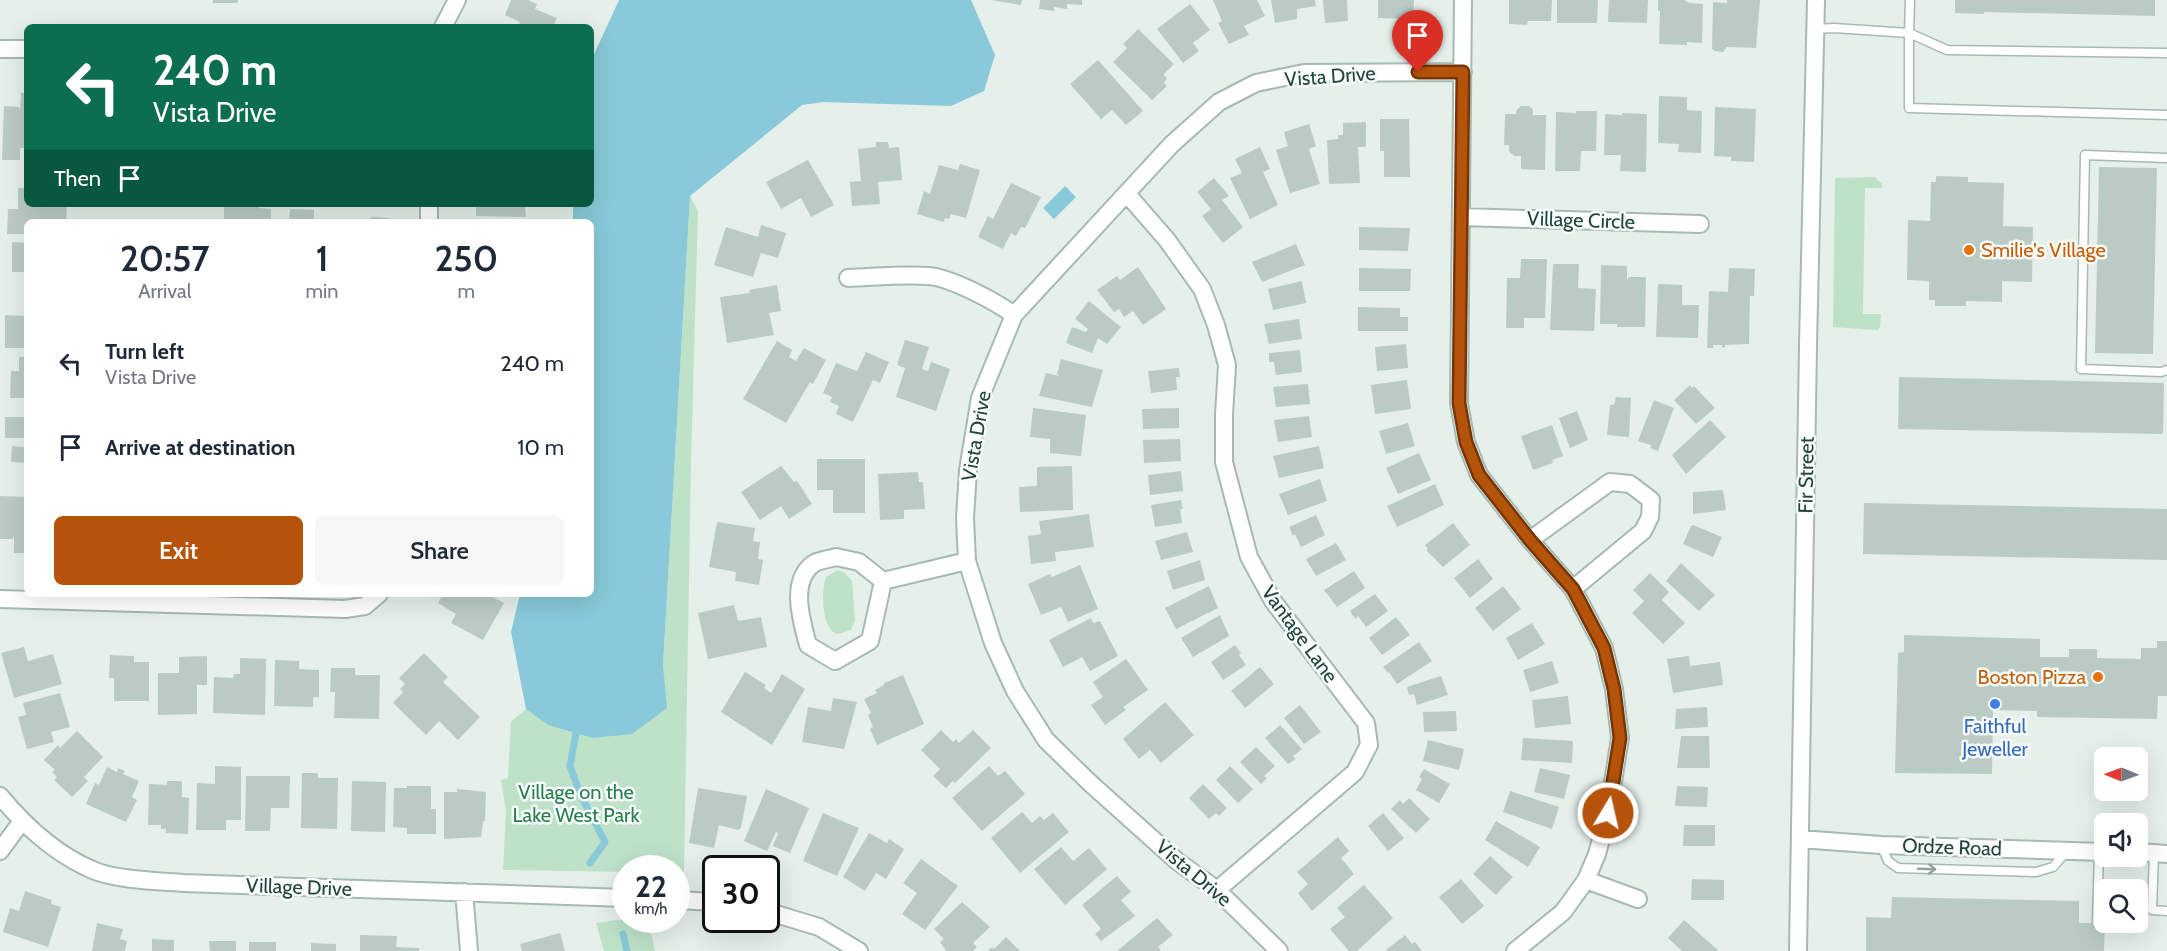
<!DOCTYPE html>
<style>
body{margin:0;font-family:Cabin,sans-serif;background:#f6f6f7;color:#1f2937;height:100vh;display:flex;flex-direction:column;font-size:22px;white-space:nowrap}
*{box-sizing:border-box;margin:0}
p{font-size:20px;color:#747a83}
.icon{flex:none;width:33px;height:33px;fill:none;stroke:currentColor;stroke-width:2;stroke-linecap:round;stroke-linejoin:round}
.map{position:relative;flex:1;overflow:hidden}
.side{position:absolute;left:24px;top:219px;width:570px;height:378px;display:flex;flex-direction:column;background:#fff;border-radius:9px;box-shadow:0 6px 24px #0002}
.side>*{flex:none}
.hud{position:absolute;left:24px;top:24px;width:570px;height:183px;border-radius:9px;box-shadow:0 6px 24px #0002;background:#0b6e4f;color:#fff;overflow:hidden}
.needle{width:39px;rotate:271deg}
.buttons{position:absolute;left:2094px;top:747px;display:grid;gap:12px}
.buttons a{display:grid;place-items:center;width:54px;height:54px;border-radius:9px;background:#fff;box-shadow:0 6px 24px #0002;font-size:30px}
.speed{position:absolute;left:612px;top:855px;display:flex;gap:12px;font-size:30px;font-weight:700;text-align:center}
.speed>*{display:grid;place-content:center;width:78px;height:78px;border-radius:50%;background:#fff;box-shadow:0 6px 24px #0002;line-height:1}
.speed small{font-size:15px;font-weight:400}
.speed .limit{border:3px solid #111;border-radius:9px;background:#fff;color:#111}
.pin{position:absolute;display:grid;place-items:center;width:51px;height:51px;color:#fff;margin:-62px -26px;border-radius:50% 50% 50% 0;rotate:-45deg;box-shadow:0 0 6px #0007}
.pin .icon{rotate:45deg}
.me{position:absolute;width:66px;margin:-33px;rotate:9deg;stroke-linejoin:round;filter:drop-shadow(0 0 4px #0008)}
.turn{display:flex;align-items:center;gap:21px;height:126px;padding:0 30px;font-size:27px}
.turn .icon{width:78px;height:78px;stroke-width:2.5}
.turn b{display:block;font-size:42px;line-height:51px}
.then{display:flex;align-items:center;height:57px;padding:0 30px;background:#0003;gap:12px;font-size:22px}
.eta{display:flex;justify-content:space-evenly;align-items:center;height:102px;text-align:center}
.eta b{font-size:36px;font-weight:600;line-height:42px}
.action{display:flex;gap:12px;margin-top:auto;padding:12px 30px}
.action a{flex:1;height:69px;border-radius:9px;background:#b45309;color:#fff;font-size:24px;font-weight:600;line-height:69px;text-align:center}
.action a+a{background:#f6f6f7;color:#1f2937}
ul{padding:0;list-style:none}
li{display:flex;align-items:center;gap:18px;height:84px;padding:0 30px}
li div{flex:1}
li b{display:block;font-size:22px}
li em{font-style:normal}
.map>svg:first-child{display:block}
.green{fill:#bde2c8}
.water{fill:#89c9d9}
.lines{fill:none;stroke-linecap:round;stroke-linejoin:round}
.stream{stroke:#89c9d9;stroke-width:7}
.building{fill:#bacbc5}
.service-casing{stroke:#a7b9b3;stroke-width:11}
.minor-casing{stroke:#a7b9b3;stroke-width:20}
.service{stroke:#fff;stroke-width:8}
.minor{stroke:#fff;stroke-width:16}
.oneway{stroke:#90a29e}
.route-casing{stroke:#753606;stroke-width:15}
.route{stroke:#b45309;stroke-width:10}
.food-dot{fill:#e8710a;stroke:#f7fbf9;stroke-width:2}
.shop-dot{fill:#3f7fe0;stroke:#f7fbf9;stroke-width:2}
.labels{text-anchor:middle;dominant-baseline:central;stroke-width:5;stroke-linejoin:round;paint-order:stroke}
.street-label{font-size:20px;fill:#22443c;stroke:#f7fbf9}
.food-label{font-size:20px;fill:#c56008;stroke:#f7fbf9;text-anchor:start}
.shop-label{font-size:20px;fill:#366cbe;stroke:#f7fbf9}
.park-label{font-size:20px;fill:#287f4d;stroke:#f7fbf9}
</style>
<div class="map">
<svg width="2167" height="951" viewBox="0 0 2167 951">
<rect width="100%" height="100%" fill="#e5f0eb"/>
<path class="green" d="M1835 178 1875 177 1882 184V188H1865L1863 314H1881L1880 327 1878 330 1833 327Z
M690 196 698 211 691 461 684 872H677L676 868H626L625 872 503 870 506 811 501 780 508 778 511 722 526 709 548 725 592 738 666 708 663 665Z
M838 570 845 573 852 581 855 621 851 630 838 634C821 630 821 591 826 577Z
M625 919 648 920 655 951H604L596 923Z"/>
<path class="water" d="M619 0H971L995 55 984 91 951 106 824 102 802 105 690 196 663 665 667 708 632 734 592 738 548 725 526 709 511 632 520 594H591V222H573V204H591V61Z
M1065 186 1076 197 1054 219 1043 208Z"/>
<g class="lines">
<path class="stream" d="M576 733 570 766 581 796 605 842 590 863
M623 934 627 951"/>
</g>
<path class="building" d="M213 0H238V3H213Z
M511 0H528L537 4 535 9 557 18 553 27H518L520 22 505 15Z
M991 0H1022L1021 5Z
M1040 0H1082V5L1067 4V9L1054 7V11L1039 9Z
M1213 0H1257L1265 16 1244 26 1249 35 1229 44 1218 23 1222 21Z
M1271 0H1315L1316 6 1297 9V19L1275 23Z
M1323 0H1347L1348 21 1325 23Z
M1378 0H1414L1413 19 1378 18Z
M1509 0H1552L1551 21H1528L1527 25 1509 24Z
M1557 0H1598L1597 23H1557Z
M1609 0H1648L1647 23 1608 22Z
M1658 0H1684L1689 3 1703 4 1702 43 1687 42V45L1659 44 1660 11H1658Z
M1727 0H1760L1756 48 1727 47 1723 52 1715 51 1712 49 1713 2 1727 3Z
M1955 0H2155V16L1984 12V14L1955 13Z
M1190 4 1210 30 1193 43 1199 51 1183 63 1157 29Z
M1138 29 1174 64 1163 75 1167 78 1164 83 1167 86 1152 100 1113 62 1127 48 1123 44Z
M1098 60 1143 111 1126 125 1112 110 1101 119 1070 84Z
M21 93H27V148H20V160H2L4 106 19 107 20 110Z
M1659 96 1687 97V110L1702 111 1701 153 1678 152 1679 144 1658 143Z
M1521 106H1529L1533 110V115H1546L1545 170 1521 169V156H1514L1509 151V145H1504L1505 114H1516L1517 110Z
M1715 107 1756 109 1754 162 1731 161V157L1714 156Z
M1576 111H1597L1596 151H1581L1580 171H1555L1556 112 1576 113Z
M1622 113 1647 114 1646 172 1620 171 1621 155H1604L1605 114 1622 115Z
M1380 119H1409L1410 177H1384V151H1380Z
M1366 122V147H1358L1360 183 1329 184 1327 140 1338 139V135H1343V123Z
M1309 124 1316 146 1309 149 1320 184 1290 193 1276 150 1288 146 1284 132Z
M876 142H888L889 148 899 147 902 180 878 182 880 204 852 206 850 182 861 181 858 149 876 147Z
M1260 147 1270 169 1263 172 1278 205 1250 219 1230 178 1242 173 1235 159Z
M808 160 834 205 811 217 801 198 781 209 766 182Z
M960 164 980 170 966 218 951 214 949 219 945 218 944 222 917 214 924 191 930 194 939 165 958 170Z
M2099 167 2157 168 2153 354 2095 353Z
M1936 176 1968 177V182L2004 183 2003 226 2033 227 2032 282 2002 281V302L1966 301V306H1935V300H1929V281L1907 280 1908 220 1930 221 1931 182H1936Z
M1214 178 1229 196 1222 200 1243 227 1223 243 1202 216 1211 209 1197 192Z
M1011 183 1041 197 1025 228 1021 227 1016 236 1011 233 1003 249 978 237 988 216 993 219Z
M18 188H27V204H67L66 222H27V234H7L8 209H18Z
M476 204H527V207H525L526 217 476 216Z
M224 206H259V208L271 209V222H224Z
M290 209 314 210V222H289Z
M371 217 389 218 388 222H371Z
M761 225 786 233 778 258 761 253 753 277 714 265 726 227 758 237Z
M1359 227 1410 228 1408 251 1359 250Z
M12 242 27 243V285H24V272H12Z
M1296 244 1305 265 1262 282 1252 262Z
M1521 259H1547L1545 318H1524V328H1506L1507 278H1520Z
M1553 264H1579L1578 288 1596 289 1594 331 1550 330Z
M1601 265 1627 266V280L1629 277H1646L1645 327H1617V324H1600Z
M1138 267 1166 309 1143 325 1133 311 1124 317 1119 309 1114 312 1097 290 1117 276 1120 280Z
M1359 268 1411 269 1410 291H1359Z
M1729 268 1755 269 1754 296H1750L1749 344 1725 345V347H1722V345H1713V348H1707L1709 291 1728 292Z
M1302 281 1306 303 1273 310 1268 289Z
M1658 284 1682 285V305H1699L1698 338 1656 337Z
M777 285 781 311 769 313 774 335 727 343 720 297 750 293 749 290Z
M1089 301 1121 327 1107 344 1098 338 1092 353 1066 343 1072 327 1086 332 1088 329 1075 319Z
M1358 307 1400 308V317H1408V331H1358Z
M5 315 27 316V348H5Z
M1299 319 1302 339 1269 344 1264 324Z
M905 340 929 347 922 369 928 371 931 362 950 369 936 411 896 397 905 368 897 365Z
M777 341 792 350 789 357 796 361 804 348 826 360 813 384 810 382 786 423 743 399Z
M1406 344 1408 368 1377 371 1375 347Z
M1300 350 1302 372 1276 375 1274 362H1269V353Z
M866 352 889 362 880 383 873 380 853 422 836 414 839 406 830 402 832 397 823 393 836 363 857 371Z
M19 357H27V398H10L11 371H19Z
M1061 359 1103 370 1092 407 1039 396 1046 373 1059 376 1057 374Z
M1179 368 1180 377H1176L1177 390 1151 393 1148 371Z
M1899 377 2164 383 2163 434 1898 429Z
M1407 380 1411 409 1375 414 1371 385Z
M1308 384 1310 404 1276 407 1273 387Z
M1690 385 1692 388 1694 386 1715 408 1696 424 1674 400Z
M1616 397 1631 398 1629 437 1607 435 1610 405H1614Z
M1654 400 1674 408 1658 451 1650 448 1651 445 1638 441Z
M1033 408 1086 415 1081 456 1050 453V439L1030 437Z
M1179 408V428L1143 429 1142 409Z
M1577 411 1588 440 1570 448 1559 418Z
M1309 416 1312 437 1278 442 1274 420Z
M5 417H27V463L11 462 12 446 24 447V438H5Z
M1710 420 1726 437 1686 474 1672 455Z
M1408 423 1415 446 1386 454 1379 431Z
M1552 425 1563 456 1552 460 1553 463 1533 470 1521 436Z
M1180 439 1181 461 1144 463 1143 440Z
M1319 446 1324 468 1279 478 1273 456Z
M1419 453 1431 480 1398 494 1386 468Z
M817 459H865V513H833V490H817Z
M781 466 794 482 797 481 812 504 789 519 781 506 760 520 741 492Z
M1072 466 1073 510 1020 512 1019 487 1037 486V467Z
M1181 471 1183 491 1150 495 1148 475Z
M918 472 919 482H923L925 509 904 510V519L880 520 878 474Z
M1320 479 1327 501 1288 515 1279 494Z
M1435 484 1444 505 1397 527 1387 506Z
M1723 490 1726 510 1693 514V492Z
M0 496 27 497V553H14V535L13 539H0Z
M1181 500 1183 509H1180L1182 523 1155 527 1151 505Z
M1864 503 2167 509V560L1863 554Z
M1089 514 1094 547 1055 552 1056 561 1031 564 1028 536 1041 534 1039 521Z
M1316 515 1325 535 1301 547 1295 534 1293 536 1289 527Z
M717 522 755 528 753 541 760 542 758 559 763 560 759 585 735 581 736 572 709 567Z
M1453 523 1470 545 1443 567 1426 550 1428 549 1425 545Z
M1693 525 1722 537 1713 557 1683 544 1691 526Z
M1187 532 1193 552 1161 560 1155 541Z
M1336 543 1346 560 1316 576 1306 559Z
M1478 559 1493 579 1470 598 1454 578Z
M1200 560 1205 580 1173 590 1167 571Z
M1681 563 1715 595 1699 611 1666 581Z
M1080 565 1098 609 1068 622 1061 607 1041 615 1028 584 1050 574 1052 577Z
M1354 571 1365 588 1337 607 1324 590Z
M1650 573 1669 592 1662 600 1685 623 1663 644 1632 613 1644 601 1633 590Z
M1209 586 1218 608 1176 629 1165 608Z
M1503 586 1521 609 1493 631 1475 608Z
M443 594H487L504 603 483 640 451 623 456 614 438 603Z
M1375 594 1388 611 1366 627 1358 616 1355 619 1350 611Z
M734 605 738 621 761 617 767 647 708 659 698 613Z
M1220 615 1229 636 1193 657 1181 638Z
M1396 617 1410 635 1382 655 1369 638Z
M1091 618 1093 623 1100 621 1118 656 1090 671 1082 657 1063 667 1049 640Z
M1532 623 1545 644 1518 660 1506 638Z
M1904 635 2040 639V657H2069V649H2097V658L2141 659V648H2157V641H2167V696H2158L2157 719 2037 717V711L1993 710 1992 774 1895 773 1898 653 1904 652Z
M1419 642 1432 661 1397 684 1389 672 1388 673 1383 667Z
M1235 645 1241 653 1239 655 1246 665 1223 680 1211 662Z
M24 647 28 661 53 654 62 684 14 698 1 653Z
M424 653 448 677 443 682 480 717 458 740 439 721 426 735 393 703 403 692 400 689 405 684 399 678Z
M110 655 134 656V662H149V701H114V678H109Z
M207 656V685H197V714L158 715V673H179V657Z
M1689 656 1690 666 1720 662 1723 685 1673 693 1667 659Z
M240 658 266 659 265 715 213 713 214 677 233 678 234 674H240Z
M1126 659 1148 690 1123 707 1126 710 1105 725 1091 705 1103 697 1093 682Z
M275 660 299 661V669L319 670V697H313V707L274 706Z
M1552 661 1559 683 1530 692 1523 670Z
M1260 667 1274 684 1245 708 1231 691Z
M331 668H355V675H380L379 719 334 718 335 692H330Z
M745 672 766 685 764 688 771 693 782 674 805 689 772 745 721 712Z
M903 675 924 724 877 745 870 729 873 727 868 715 871 713 864 699 877 693 875 690 884 685V683Z
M1441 676 1448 695 1417 705 1414 694 1409 695 1407 687Z
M60 693 70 727 51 732 54 742 27 749 18 717 26 715 23 703Z
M1568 696 1571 724 1535 728 1532 700Z
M833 698 857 702 844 749 802 742 808 707 831 711Z
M1165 702 1194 735 1161 763 1150 750 1139 759 1123 739Z
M1300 705 1321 732 1304 744 1284 718Z
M1707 707 1708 727 1675 729 1676 709Z
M1456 711 1457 731 1424 732 1423 712Z
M1280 725 1302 749 1293 756 1296 759 1288 764 1265 738Z
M941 730 953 742 956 739 959 743 973 730 991 748 955 783 953 781 946 788 933 776 940 769 921 750Z
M77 731 103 757 84 777 88 781 72 797 54 780 57 777 52 772 55 770 44 760 58 745 60 748Z
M1681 736H1709L1710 768H1677Z
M1523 738 1573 741 1572 763 1521 760Z
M1428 740 1464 749 1459 770 1423 761Z
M1256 747 1275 766 1264 776 1267 778 1261 784 1240 762Z
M215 766 241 767V820H226V830H196L197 783 215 784Z
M989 766 998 776 1005 771 1025 794 982 831 952 798Z
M1230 766 1253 789 1238 803 1216 780Z
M107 767 117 772 118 768 125 771 123 774 139 781 132 797 137 800 126 822 86 804 95 783 99 785Z
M1540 768 1570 775 1564 799 1534 792Z
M1424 769 1450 784 1439 803 1416 790 1422 779 1419 777Z
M302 773H318V778H338L337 829 301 828Z
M246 776H290L289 808H271L270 831H245Z
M167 781H182V797L189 798 188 834 166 833V829H161V825H148L149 784 167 785Z
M352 781 386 782 385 832 351 831Z
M1203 784 1227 808 1219 816 1216 813 1209 819 1189 798Z
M407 786H431V809H436V834H407V828L393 827 394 788H407Z
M1677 786 1708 787 1707 807 1675 806Z
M698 788 747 796 741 828 738 830 719 825 714 848 689 843Z
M457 789 486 792 485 821H483L481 837 444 839V792H457Z
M766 789 809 808 790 853 773 846 778 833 776 832 767 851 744 841Z
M1510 791 1559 807 1552 829 1503 812Z
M1409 798 1430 819 1416 833 1391 809 1400 800 1403 804Z
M1022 812 1032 823 1040 816 1044 820 1053 813 1069 832 1020 873 991 838Z
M823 813 859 828 837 876 803 861Z
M1383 813 1404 838 1388 851 1368 826Z
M1496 821 1540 847 1528 867 1485 840Z
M1684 825H1715V846H1683Z
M869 833 887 843 889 839 904 849 886 879 876 873 865 891 843 877Z
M1338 837 1349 851 1341 858 1354 874 1312 911 1298 893 1308 884 1297 872Z
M1061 847 1073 861 1089 848 1107 869 1065 905 1034 869Z
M1490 856 1513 877 1496 895 1473 874Z
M921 859 958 886 925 930 902 914 917 893 903 883Z
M1117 876 1131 892 1121 900 1135 916 1101 941 1095 934 1101 929 1082 905Z
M1461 879 1484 906 1462 924 1439 897Z
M1692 879 1724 880V900H1691Z
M1364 885 1393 918 1357 951H1349L1330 929 1345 917 1337 908Z
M25 891 52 900 51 904 61 907 48 947 3 932 10 908 19 911Z
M1892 897 2079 901V923H2105L2104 951H1866V917L1891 918Z
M962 902 990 927 973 943 977 947 973 951H946L940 942 944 939 934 929Z
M1157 918 1173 935 1158 947 1161 951H1117Z
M1684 920 1719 951H1682L1668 938Z
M97 923 123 929 120 939 127 941 125 951H92Z
M560 933 565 951H522L520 944Z
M360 935 397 936 396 947 419 948V951H360Z
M1405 935 1412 944 1415 942 1422 951H1385Z
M1006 937 1020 951H988L992 947 994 949Z
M152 939 174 940V951H152Z
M209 941H236V951H210Z
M249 942H276V951H249Z
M311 943 336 944V951H311Z"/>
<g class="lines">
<defs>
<path id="service" d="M1816 29 1834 28 1909 33 1910 0
M2167 53 1947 50 1909 33V108L2167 115
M2167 158 2085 155 2081 369 2161 372 2167 370
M1881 845 1888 861 1898 868 2036 872 2053 867 2067 851
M2154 853 2152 910 2167 911
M2097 923 2099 851"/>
<path id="minor" d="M1463 0 1459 403 1466 442 1479 475 1530 540 1573 589 1604 648 1614 689 1620 738 1608 813 1597 854 1586 880 1563 912 1515 951
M443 27 457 0
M0 49H27
M1127 194 1167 240 1202 289 1216 325 1227 365 1224 415V462L1249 557 1273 601 1366 723 1369 745 1355 772 1217 890
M1462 217 1700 224
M429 222V204
M848 278C875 277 902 274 929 276 951 278 995 301 1014 315
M1530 540 1610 482 1630 484 1651 500 1650 517 1643 531 1573 589
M836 557 859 562 883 581 870 641 835 661 808 645C802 622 789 582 813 564 819 560 830 559 836 557Z
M883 581 967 561
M0 599 345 609 365 606 379 594
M0 796C25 826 58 856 95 871 119 880 157 881 183 883L626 898
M1800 839 1881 845 2104 852
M0 851 22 821
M2138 852 2167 854
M1586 880 1638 899
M464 892 469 951
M676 900 716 902
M766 911 819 927 859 951
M1279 951 1217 890 1177 861 1090 783 1046 740 1015 691 993 643 967 561 965 518 968 470 980 398 1014 315 1172 144 1219 102 1256 83 1304 73 1463 72
M1798 951 1808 345 1816 0"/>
</defs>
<use href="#service" class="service-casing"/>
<use href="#minor" class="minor-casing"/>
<use href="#service" class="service"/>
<use href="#minor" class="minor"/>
</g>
<defs><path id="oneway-shaft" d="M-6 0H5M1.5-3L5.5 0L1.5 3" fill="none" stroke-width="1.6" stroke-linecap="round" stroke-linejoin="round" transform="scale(1.5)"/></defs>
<use class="oneway" href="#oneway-shaft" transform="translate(1927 869) rotate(2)"/>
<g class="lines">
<defs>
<path id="route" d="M1418 72H1463L1459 403 1466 442 1479 475 1530 540 1573 589 1604 648 1614 689 1620 738 1608 813"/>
</defs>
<use href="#route" class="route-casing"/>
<use href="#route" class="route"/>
</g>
<g class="food-dot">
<circle cx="1969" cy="250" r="6"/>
<circle cx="2098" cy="677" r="6"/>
</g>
<circle class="shop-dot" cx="1995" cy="704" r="6"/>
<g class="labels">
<g class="street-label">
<text transform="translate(1330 76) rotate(-4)">Vista Drive</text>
<text transform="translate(1581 220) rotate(2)">Village Circle</text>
<text transform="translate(976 436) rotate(-80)">Vista Drive</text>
<text transform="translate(1806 475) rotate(-89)">Fir Street</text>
<text transform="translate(1300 634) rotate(54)">Vantage Lane</text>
<text transform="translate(1952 847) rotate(2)">Ordze Road</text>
<text transform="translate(1194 873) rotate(40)">Vista Drive</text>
<text transform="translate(299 887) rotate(2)">Village Drive</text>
</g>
<g class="food-label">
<text x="1981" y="250">Smilie's Village</text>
<text x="2086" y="677" text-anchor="end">Boston Pizza</text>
</g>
<g class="shop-label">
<text x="1995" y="726">Faithful<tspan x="1995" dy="23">Jeweller</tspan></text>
</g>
<g class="park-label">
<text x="576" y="792">Village on the<tspan x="576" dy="23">Lake West Park</tspan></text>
</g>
</g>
</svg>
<div class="buttons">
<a><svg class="needle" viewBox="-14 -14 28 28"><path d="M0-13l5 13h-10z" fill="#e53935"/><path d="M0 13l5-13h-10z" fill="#747a83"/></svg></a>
<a><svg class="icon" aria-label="sound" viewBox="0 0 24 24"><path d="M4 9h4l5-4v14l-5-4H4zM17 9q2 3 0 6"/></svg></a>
<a><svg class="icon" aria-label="search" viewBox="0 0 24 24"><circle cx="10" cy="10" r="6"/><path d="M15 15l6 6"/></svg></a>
</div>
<div class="speed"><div>22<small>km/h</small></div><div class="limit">30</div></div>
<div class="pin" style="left:1418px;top:72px;background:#d93025"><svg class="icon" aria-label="arrive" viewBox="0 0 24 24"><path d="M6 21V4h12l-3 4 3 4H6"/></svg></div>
<svg class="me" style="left:1608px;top:813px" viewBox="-20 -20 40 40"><circle r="17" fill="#b45309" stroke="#fff" stroke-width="3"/><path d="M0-11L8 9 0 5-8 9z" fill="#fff"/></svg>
<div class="hud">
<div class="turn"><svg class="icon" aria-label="left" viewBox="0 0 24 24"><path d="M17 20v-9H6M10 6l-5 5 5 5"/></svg><div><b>240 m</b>Vista Drive</div></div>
<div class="then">Then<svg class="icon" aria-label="arrive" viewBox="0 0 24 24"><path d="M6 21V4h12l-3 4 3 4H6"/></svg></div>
</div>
<section class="side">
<div class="eta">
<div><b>20:57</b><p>Arrival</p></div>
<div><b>1</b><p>min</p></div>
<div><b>250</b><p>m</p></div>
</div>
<ul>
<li><svg class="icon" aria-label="left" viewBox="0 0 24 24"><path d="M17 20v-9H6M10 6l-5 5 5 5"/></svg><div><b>Turn left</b><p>Vista Drive</p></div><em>240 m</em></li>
<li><svg class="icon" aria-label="arrive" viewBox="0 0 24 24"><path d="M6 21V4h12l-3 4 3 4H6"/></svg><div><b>Arrive at destination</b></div><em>10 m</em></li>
</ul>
<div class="action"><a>Exit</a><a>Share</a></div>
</section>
</div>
